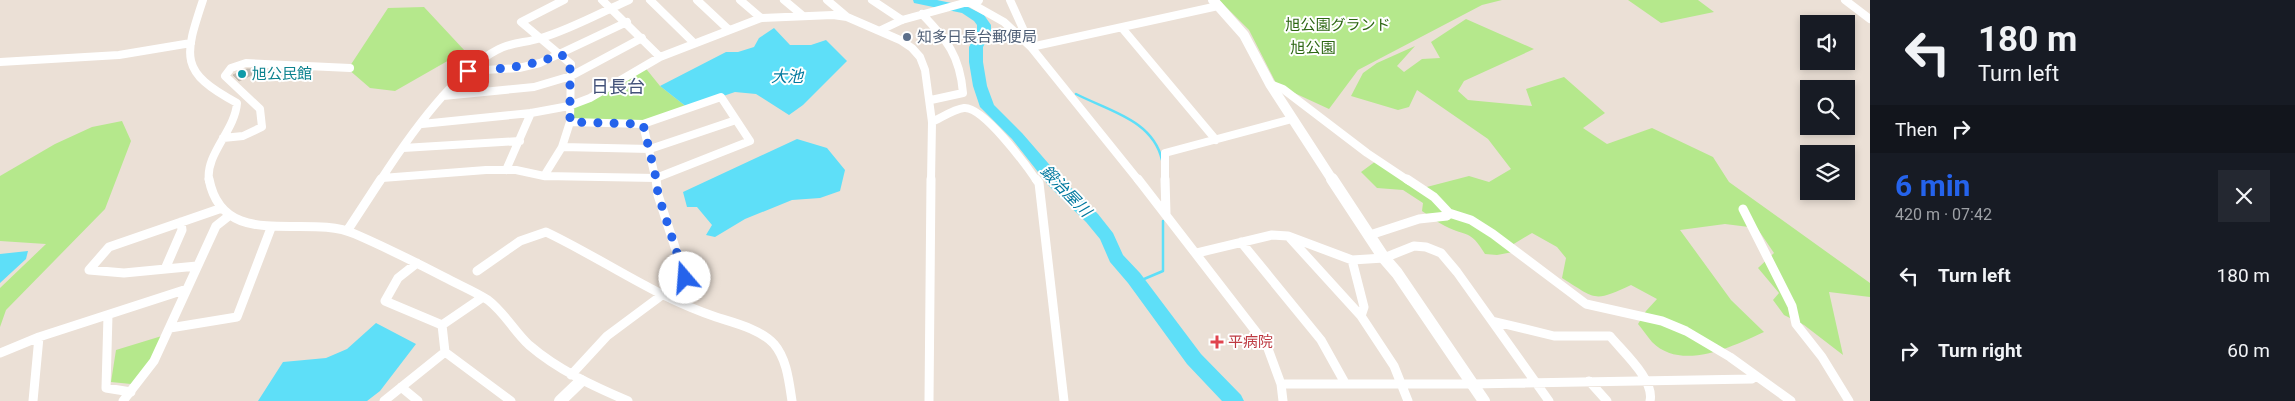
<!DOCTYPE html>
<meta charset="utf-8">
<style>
body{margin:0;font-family:Roboto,"Noto Sans JP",sans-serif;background:#242831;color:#f1f3f6;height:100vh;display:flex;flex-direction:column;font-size:19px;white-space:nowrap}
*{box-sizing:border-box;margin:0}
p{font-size:16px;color:#9ea1a6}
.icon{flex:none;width:28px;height:28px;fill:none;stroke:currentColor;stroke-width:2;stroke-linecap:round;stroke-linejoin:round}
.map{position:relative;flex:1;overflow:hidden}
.panel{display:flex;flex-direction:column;background:#171b24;width:425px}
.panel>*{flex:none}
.top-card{background:#171b24;color:#f1f3f6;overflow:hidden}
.tools{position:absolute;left:1800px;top:15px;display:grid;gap:10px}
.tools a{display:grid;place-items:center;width:55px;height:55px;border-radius:0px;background:#171b24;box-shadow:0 2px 8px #0003;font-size:25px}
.pin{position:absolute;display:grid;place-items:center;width:42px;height:42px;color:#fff;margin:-21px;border-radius:10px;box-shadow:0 2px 8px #0006}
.me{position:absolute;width:55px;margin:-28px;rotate:342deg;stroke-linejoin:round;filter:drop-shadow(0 0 4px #0008)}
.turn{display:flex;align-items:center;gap:18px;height:105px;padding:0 25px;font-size:22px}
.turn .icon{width:65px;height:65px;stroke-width:2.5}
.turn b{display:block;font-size:35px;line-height:42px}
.then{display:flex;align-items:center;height:48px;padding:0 25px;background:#0003;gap:10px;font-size:19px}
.round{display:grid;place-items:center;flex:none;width:52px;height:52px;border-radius:0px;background:#242831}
.overview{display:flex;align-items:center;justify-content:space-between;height:85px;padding:0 25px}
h1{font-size:30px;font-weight:700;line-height:38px;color:#2563eb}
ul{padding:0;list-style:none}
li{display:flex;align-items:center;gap:15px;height:75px;padding:0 25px}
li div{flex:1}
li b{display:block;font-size:19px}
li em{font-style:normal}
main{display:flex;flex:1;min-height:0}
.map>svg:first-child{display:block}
.green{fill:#b5e88c}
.water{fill:#5edff8}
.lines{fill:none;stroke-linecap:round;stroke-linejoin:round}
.stream{stroke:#5edff8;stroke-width:2.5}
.river{fill:#5edff8;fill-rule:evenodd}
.building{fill:#c2bab3;stroke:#c6bcb0}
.street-far1{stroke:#fff;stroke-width:8}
.street{stroke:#fff;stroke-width:9}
.secondary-far1{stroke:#fff;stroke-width:10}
.secondary{stroke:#fff;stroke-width:12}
.route{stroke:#2563eb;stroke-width:9;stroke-dasharray:0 16.2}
.service-dot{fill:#5c6f8a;stroke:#fff;stroke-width:2}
.culture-dot{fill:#0f9aa8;stroke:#fff;stroke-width:2}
.health-dot{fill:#e0444e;stroke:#fff;stroke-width:2}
.labels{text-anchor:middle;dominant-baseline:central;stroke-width:4;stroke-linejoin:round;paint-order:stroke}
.park-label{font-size:15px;fill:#2d6713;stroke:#fff}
.service-label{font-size:15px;fill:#4e5e75;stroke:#fff;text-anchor:start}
.culture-label{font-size:15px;fill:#0d838f;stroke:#fff;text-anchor:start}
.health-label{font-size:15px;fill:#be3a42;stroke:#fff;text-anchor:start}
.water-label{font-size:16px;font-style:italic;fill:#02799f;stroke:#fff}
.quarter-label{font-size:18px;fill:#44537a;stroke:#fff}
</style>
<main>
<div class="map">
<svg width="1870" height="401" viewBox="0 0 1870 401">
<rect width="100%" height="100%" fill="#ebe0d6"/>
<path class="green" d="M1219 0H1502L1482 5 1358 70 1329 109 1277 85 1249 30Z
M1628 0H1698L1714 12 1661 23Z
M424 7 465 51 395 91 370 88 348 69 388 8Z
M1466 19 1534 49 1464 81 1458 91 1468 100 1532 106 1526 89 1564 77 1605 113 1583 128 1607 144 1652 128 1713 157 1729 182 1870 283V297L1829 292 1843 355 1804 325 1784 315 1773 300 1779 293 1758 268 1774 253 1757 228 1725 224 1680 230 1731 300 1764 332C1733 346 1682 372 1652 342 1647 336 1643 330 1638 324L1646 311 1657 299 1631 285C1593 303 1596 299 1562 278L1566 258 1557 247 1532 233 1512 245 1513 252 1497 255 1485 254C1469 228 1468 238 1445 226 1437 222 1430 216 1422 211L1423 203 1403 190 1377 188 1361 172 1376 161 1419 189 1469 176 1489 182 1511 169 1488 139 1417 90 1409 107 1398 110 1351 96 1363 73 1377 63 1415 46 1397 66 1404 72 1422 59 1440 58 1431 42Z
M643 65 660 86 688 108 643 124 570 122 569 106Z
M122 121 131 141 105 209 6 310 0 327V288L46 244 0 241V176L55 144 92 127Z
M165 335 146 369 131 384 111 382 116 350Z"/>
<path class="water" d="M774 28 790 45H811L826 40 847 61 803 105 789 115 756 94 735 92 688 108 660 86 726 52H738L754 47 759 38Z
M797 139 827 148 845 170 840 191 820 198 792 200 745 219 715 237 706 235 712 225 697 207H687L683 192Z
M28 251 26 259 0 283V254Z
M376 323 416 344 380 391 367 401H258L283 362 326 358 347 349Z"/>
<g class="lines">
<path class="stream" d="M1076 94C1109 111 1153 120 1162 160
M1137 282 1163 271V221"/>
<path class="river" d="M913 0H937L966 6 984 15 991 25V32L983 47V62L987 86 994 105 1022 133 1061 178 1098 214 1113 233 1123 255 1140 273 1201 354 1241 395 1244 401H1222L1187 364 1128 283 1110 262 1100 239 1086 222 1049 186 1012 139 980 107 973 86 969 62V47L977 32V25L974 21 962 13 914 3Z"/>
</g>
<path class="building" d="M247 69H252L256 73 239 81 233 75Z"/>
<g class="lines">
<path class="street-far1" d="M203 0C184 57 179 72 237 103 235 131 205 154 209 181
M602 0 660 57
M650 0 694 43
M697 0 729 30
M740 0 761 18
M784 0 802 15
M827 0 846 16
M872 0 902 20
M965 0 1004 22 1031 47 1139 181
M1010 0 1028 40
M1845 0 1870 19
M922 14C947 40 960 56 963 93L931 100
M1122 28 1216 140
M881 30 902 20 968 2
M1031 47 1218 6
M0 62 119 55 191 43
M469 71 519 68 540 63 627 22
M1270 84 1283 89 1367 153 1409 181
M443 96 534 87 571 76 642 38
M932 122C941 118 954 109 964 108 983 106 1026 165 1037 181
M422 124 531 113 569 106 590 98 660 57 761 18 833 15 847 17 900 40 912 48 920 57 925 70 932 122 931 181
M643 124 656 181
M223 138 243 136 262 127 260 109 225 76 231 68 246 63 350 68
M562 147 650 149 736 120
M403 148 520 141
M506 170 531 113
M544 176 562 147 570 122 571 64 521 22 564 0
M382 178 486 170H516L544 176 656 178 750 141 721 97 643 124 570 122
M380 181C407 139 453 73 497 50 511 42 526 43 541 38 569 30 602 12 629 0
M1165 181V153L1292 119"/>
<path class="street" d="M209 179C223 253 307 212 355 234 385 247 415 262 444 277 459 285 474 291 488 300 504 312 514 331 529 345 558 370 593 386 628 401
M1036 179 1039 183 1064 401
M1138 179 1267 346 1281 384 1283 401
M1165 179 1166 214
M1407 179 1434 197 1449 213 1471 220 1493 234 1586 304 1662 321 1686 331 1730 357 1791 401
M1743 209 1792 306 1796 324 1822 357 1849 401
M347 231 381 179
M1370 235 1419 219 1447 216 1449 213
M1290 238 1361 316 1394 366 1408 401
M1241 242 1321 340 1345 383
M1197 253 1272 235 1288 236 1352 260 1384 258 1414 246 1426 247 1441 253 1457 272 1549 401
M1352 260 1364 307 1361 316
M417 263 398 278 385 301 442 325
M197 266 124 273 89 270 109 247 222 208
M165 269 182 230 181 222
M477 271 520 241 546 232C603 259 655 297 716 317 735 323 760 329 774 344 787 359 789 382 792 401
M108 315 106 388 131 392
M1492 321 1554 336H1610C1623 352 1655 380 1650 401
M442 325 445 352 511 401
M442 325 483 297
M170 328 237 317 271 228
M0 353 39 337 187 289
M571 375 607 336 685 278 658 195 656 179
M1589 381 1607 401
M1281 384H1472L1752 379 1756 376
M401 387 418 401
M33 401 39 337
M123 401 154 361 216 226 230 215
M384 401 445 352
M929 401 931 179"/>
<path class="secondary-far1" d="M1213 0 1244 35 1270 84 1333 181
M968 2 978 0"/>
<path class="secondary" d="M1332 179 1384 258 1397 273 1484 401
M560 401 581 381"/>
</g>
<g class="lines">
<path class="route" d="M468 71C501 69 530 67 561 54L570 64V122L643 124 656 178 658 194 685 278"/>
</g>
<circle class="service-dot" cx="907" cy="37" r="5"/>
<circle class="culture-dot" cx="242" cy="74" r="5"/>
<path class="health-dot" d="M1214.5 334.5h5v5h5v5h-5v5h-5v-5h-5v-5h5z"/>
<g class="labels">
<g class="park-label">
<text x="1338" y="25">旭公園グランド</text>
<text x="1313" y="48">旭公園</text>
</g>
<g class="service-label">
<text x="917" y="37">知多日長台郵便局</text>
</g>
<g class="culture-label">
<text x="252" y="74">旭公民館</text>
</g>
<g class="health-label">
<text x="1228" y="342">平病院</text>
</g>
<g class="water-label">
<text x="787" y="76">大池</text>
<text transform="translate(1066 191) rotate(46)">鍛治屋川</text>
</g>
<g class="quarter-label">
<text x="618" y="86">日長台</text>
</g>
</g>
</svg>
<div class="tools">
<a><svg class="icon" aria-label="sound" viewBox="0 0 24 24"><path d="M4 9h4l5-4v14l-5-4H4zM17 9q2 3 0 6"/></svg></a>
<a><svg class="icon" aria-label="search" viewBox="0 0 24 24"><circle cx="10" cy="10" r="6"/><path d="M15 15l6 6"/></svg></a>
<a><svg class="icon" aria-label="layers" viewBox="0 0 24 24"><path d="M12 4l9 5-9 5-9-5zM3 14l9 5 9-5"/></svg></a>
</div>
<div class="pin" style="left:468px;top:71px;background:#d93025"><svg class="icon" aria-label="arrive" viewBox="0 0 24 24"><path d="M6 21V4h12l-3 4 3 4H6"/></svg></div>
<svg class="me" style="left:685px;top:278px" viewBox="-20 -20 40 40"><circle r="19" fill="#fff"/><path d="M0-13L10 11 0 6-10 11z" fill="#2563eb"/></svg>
</div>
<section class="panel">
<div class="top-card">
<div class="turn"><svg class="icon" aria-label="left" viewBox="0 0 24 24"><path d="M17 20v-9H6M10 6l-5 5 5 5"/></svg><div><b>180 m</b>Turn left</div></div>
<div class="then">Then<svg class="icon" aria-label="right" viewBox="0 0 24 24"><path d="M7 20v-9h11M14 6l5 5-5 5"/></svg></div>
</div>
<div class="overview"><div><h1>6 min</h1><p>420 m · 07:42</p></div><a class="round"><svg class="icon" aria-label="close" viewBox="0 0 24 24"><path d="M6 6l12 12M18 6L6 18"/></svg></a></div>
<ul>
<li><svg class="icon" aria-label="left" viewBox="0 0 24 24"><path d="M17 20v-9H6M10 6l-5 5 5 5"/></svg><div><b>Turn left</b></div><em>180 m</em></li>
<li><svg class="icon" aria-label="right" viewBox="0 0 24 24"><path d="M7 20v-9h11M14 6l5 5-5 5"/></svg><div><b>Turn right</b></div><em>60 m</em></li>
</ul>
</section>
</main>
